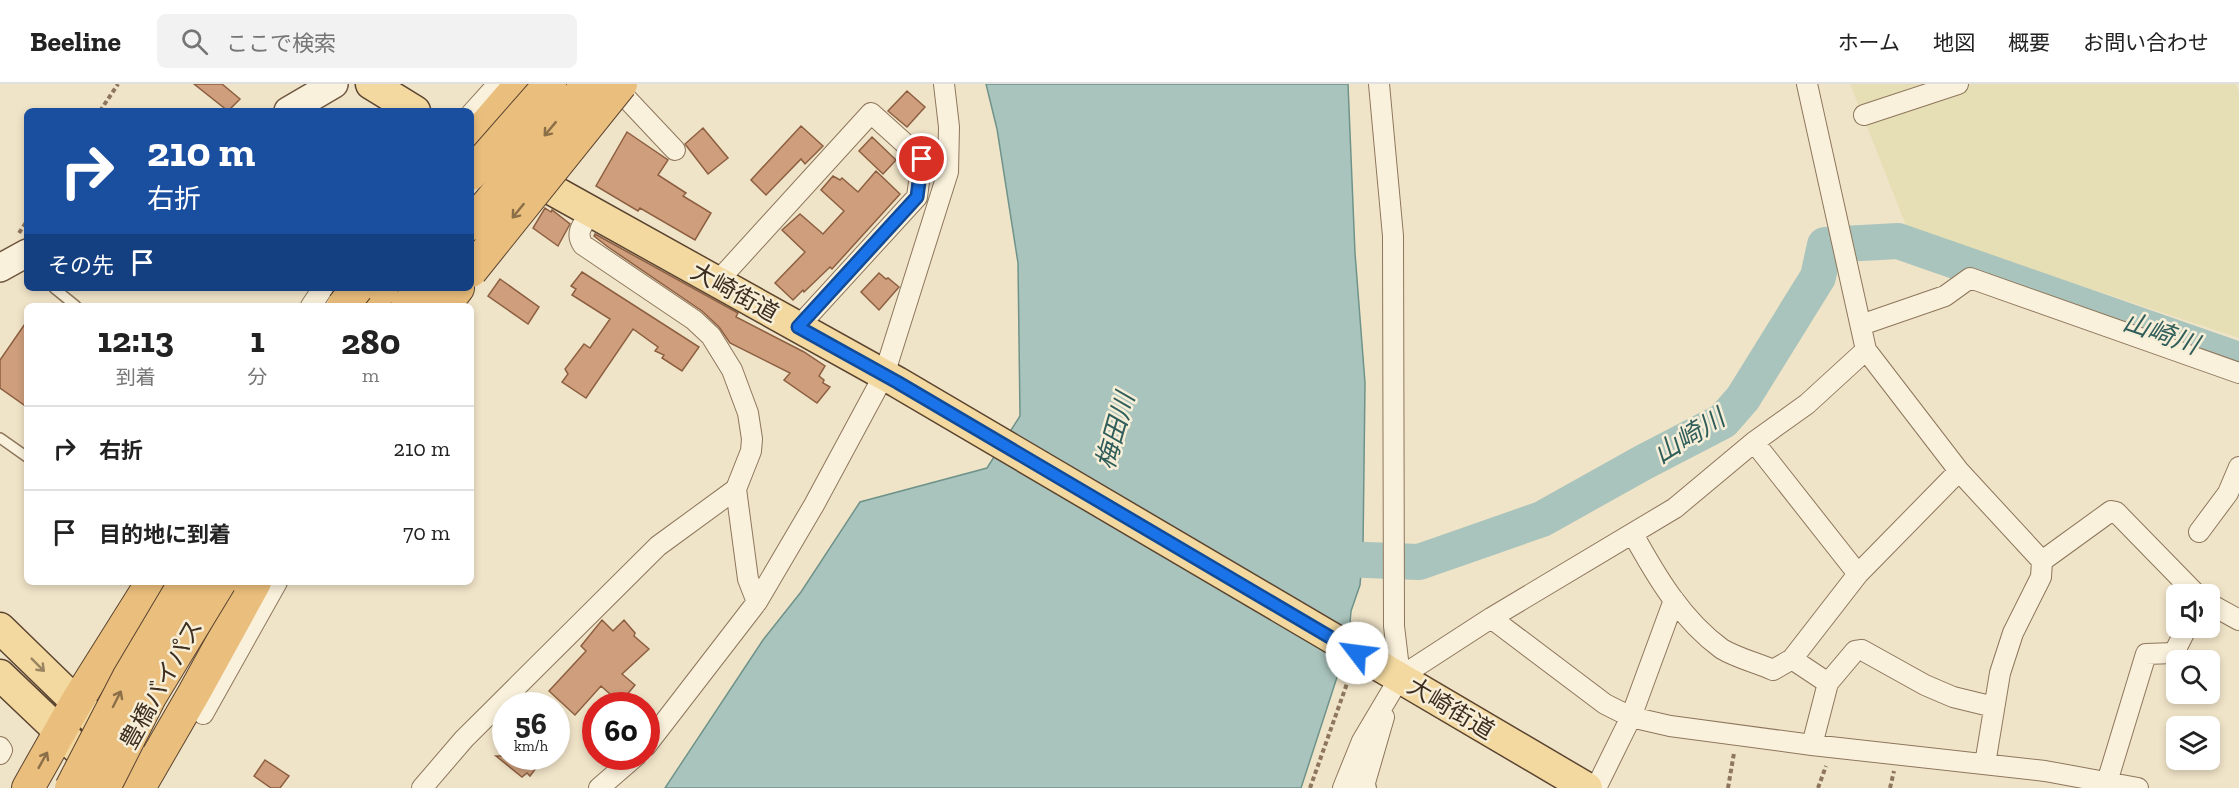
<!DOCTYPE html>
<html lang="ja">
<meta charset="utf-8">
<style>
body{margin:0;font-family:"Zilla Slab","Noto Sans JP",serif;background:#f2f2f2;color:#222;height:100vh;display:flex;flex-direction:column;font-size:22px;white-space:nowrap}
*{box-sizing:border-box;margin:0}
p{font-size:20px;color:#767676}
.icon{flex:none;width:33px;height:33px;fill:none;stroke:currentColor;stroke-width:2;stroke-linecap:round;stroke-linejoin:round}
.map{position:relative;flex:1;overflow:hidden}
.side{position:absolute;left:24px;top:219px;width:450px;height:282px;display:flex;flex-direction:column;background:#fff;border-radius:9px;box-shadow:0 3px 9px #0003}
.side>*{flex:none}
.banner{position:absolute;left:24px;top:24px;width:450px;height:183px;border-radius:9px;box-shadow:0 3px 9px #0003;background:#1a4fa0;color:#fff;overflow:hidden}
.tools{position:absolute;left:2166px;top:500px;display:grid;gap:12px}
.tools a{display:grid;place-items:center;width:54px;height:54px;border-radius:9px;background:#fff;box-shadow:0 3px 9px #0003;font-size:30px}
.speed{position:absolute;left:492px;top:608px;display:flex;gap:12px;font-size:30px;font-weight:700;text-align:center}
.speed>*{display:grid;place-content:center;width:78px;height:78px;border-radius:50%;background:#fff;box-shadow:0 3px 9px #0003;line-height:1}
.speed small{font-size:15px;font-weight:400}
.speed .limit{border:9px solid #d22;background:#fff;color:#111}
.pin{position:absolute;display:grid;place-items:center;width:51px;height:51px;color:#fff;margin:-26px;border:3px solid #fff;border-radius:50%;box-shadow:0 2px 6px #0007}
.me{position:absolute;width:66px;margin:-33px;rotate:300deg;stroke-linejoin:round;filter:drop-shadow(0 0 4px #0008)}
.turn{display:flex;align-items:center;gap:21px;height:126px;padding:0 24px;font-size:27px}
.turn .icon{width:78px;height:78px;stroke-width:2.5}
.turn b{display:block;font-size:42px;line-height:51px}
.then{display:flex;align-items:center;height:57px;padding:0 24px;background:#0003;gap:12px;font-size:22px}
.eta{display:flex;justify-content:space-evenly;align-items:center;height:102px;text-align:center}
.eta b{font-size:36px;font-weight:700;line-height:42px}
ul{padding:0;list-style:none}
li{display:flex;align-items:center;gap:18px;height:84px;padding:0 24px;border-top:2px solid #e0e0e0}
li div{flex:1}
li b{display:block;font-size:22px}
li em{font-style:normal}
header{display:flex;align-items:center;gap:36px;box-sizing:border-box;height:84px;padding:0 30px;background:#fff;border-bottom:2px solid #e0e0e0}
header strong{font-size:28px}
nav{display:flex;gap:33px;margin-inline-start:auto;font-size:21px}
.search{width:420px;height:54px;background:#f2f2f2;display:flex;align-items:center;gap:15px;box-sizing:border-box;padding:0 21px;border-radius:9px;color:#767676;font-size:22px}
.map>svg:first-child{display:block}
.farmland{fill:#e6deb5}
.water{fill:#a9c4bc;stroke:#6f938a;stroke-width:1.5}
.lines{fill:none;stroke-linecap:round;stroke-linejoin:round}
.river{stroke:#a9c4bc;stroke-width:36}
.building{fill:#cf9f7d;stroke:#8d5f41;stroke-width:1.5}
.service-casing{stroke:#8d765c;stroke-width:12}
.minor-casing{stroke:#8d765c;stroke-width:22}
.secondary-casing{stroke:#6f573f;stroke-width:30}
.primary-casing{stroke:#5b4430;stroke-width:33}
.trunk-casing{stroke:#5b4430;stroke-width:34}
.path{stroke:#8d765c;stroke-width:4;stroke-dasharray:4.5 3;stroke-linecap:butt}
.service{stroke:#faf1dc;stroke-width:9}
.minor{stroke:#faf1dc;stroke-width:20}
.secondary{stroke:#faf1dc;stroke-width:27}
.primary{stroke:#f3d9a0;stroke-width:30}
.trunk{stroke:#eabe7c;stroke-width:32}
.trunk-bridge-casing{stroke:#5b4430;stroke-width:34;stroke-linecap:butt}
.trunk-bridge{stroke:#eabe7c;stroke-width:32}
.oneway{stroke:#8b6f49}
.oneway2{stroke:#988460}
.route-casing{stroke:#114b97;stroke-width:15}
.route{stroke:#1a73e8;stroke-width:10}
.labels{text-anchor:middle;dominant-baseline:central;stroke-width:5;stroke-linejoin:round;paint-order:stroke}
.street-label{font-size:24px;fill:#3d2e20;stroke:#f7eed8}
.water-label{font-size:26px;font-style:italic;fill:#2f5d5a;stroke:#f7eed8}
</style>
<header>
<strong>Beeline</strong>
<div class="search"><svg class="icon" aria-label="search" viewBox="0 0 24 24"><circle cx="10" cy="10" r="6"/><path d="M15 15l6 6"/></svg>ここで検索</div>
<nav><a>ホーム</a><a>地図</a><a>概要</a><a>お問い合わせ</a></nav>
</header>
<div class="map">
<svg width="2239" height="704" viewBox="0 0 2239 704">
<rect width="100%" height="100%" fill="#f0e4c8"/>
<path class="farmland" d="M1850 0H2236L2239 9V254L1907 144Z"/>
<path class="water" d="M986 0H1348L1355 169 1365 299 1363 464 1360 501 1351 527 1350 539 1339 587 1301 704H665L763 556 801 508 860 418 987 384 1020 332 1018 179 997 45Z"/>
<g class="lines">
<path class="river" d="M1314 474 1419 478 1542 435 1644 378 1723 337 1743 314 1818 193 1825 161 1898 157 2239 276"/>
</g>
<path class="building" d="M194 0H222L240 15 228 27Z
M907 7 925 23 907 43 888 27Z
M801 42 823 62 805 80 801 75 766 111 751 96Z
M703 44 728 74 708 90 685 60Z
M627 48 668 76 658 91 686 109 683 112 711 129 695 156 640 124 638 127 596 102Z
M872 53 896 76 883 90 859 67Z
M876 87 900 110 832 185 830 183 804 208 803 206 793 216 775 199 805 168 782 146 800 130 823 150 844 127 821 106 833 92 840 96 842 94 858 108Z
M545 124 551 128 552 126 570 140 558 162 533 144Z
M595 150 738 229 736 233 804 268 825 282 819 292 824 296 823 299 830 303 817 319 784 296 790 289 730 259 719 243 702 227 608 163 594 152Z
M582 188 699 263 682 287 662 274 664 271 655 267 658 263 633 245 586 314 562 298 568 290 565 285 584 260 590 264 610 235 572 211 576 205 571 202Z
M879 189 886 195 888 194 899 203 879 226 861 208Z
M500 195 539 223 528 240 488 212Z
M27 237V323L0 304V276Z
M602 536 613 547 624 536 635 549 634 552 649 565 622 590 635 601 620 619 601 602 575 631 549 607 586 567 581 562Z
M496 672H545L530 692 527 689 522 693Z
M265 676 289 692 280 704H271L254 692Z"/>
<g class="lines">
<defs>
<path id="service" d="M54 204 76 222
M0 354 27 373"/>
<path id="minor" d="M1379 0 1393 152 1394 542 1400 593
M627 15 675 66
M471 30 498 0
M1864 31 1958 0
M592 128C584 139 574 148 583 161L694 236 711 252 732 286 748 329 752 355 751 367 736 405 748 495 757 518
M717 198 871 29 922 75 917 113 798 243
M311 222 323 204
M1861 241 1945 212 1970 194 2239 289
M1866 266 1959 387 2042 477 2041 493 2013 549 2000 589 1985 680
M1754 358 1858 490
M2199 448 2228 409 2239 383
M1633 450C1656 492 1682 536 1722 565 1737 574 1757 579 1773 586L1792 575 1858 490 1959 387
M2042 477 2111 427 2116 428 2196 510
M2210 520 2239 536
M1491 534 1605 620 1631 633 1670 642 1812 661 2045 687 2138 704
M1792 575 1828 599
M203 630 277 498
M1812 661 1828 599 1855 567 1862 566 1925 601 1953 613 1994 623
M646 662 757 518 814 421 884 291 948 88 949 43 944 0
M0 663 2 666 0 670
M2107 698 2146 570 2174 569 2187 543
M422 704 464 655 658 462 736 405
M599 704 636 672
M1343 704 1362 657 1400 593 1491 534 1675 424 1754 358 1807 320 1866 266 1807 0
M1366 704 1364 702 1384 633
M1596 704 1631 633 1674 516"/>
<path id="secondary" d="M288 27 334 0
M0 184 27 169"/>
<path id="primary" d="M371 0 415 27
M520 88 897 298 1587 704
M0 544 147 687
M0 591 104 690"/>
<path id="trunk" d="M471 58 521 0
M368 222 382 204
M407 222 421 204
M444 222 458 204
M28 704 76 619 152 498
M139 704 194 609 255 498"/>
</defs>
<use href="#service" class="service-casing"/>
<use href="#minor" class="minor-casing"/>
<use href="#secondary" class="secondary-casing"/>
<use href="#primary" class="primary-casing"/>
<use href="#trunk" class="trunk-casing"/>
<path class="path" d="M100 27 118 0
M19 149 27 137
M1310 704 1350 591
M1728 704 1734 669
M1818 704 1826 682
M1890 704 1894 687"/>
<use href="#service" class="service"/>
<use href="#minor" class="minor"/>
<use href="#secondary" class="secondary"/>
<use href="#primary" class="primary"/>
<use href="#trunk" class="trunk"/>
<defs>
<path id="trunk-bridge" d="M471 90 550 0
M471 140 588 0
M471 187 621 0
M343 222 357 204
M71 704 128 594 185 498
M104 704 150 613 220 498"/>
</defs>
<use href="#trunk-bridge" class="trunk-bridge-casing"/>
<use href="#trunk-bridge" class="trunk-bridge"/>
</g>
<defs><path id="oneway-shaft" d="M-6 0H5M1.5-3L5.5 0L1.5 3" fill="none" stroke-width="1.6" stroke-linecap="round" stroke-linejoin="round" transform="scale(1.5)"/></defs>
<g class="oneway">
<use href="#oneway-shaft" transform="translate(550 45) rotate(130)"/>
<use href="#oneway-shaft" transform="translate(518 127) rotate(129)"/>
<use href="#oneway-shaft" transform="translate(117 615) rotate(-63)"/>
<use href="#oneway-shaft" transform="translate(43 676) rotate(-61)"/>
</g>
<use class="oneway2" href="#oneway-shaft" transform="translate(38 581) rotate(45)"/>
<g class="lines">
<defs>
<path id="route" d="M922 75 917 113 798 243 897 298 1357 569"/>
</defs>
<use href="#route" class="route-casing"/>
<use href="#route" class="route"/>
</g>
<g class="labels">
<g class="street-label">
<text transform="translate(735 208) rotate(29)">大崎街道</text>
<text transform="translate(161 600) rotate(-61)">豊橋バイパス</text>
<text transform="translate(1451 624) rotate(31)">大崎街道</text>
</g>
<g class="water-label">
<text transform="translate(2161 249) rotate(19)">山崎川</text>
<text transform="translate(1115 347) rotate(-74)">梅田川</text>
<text transform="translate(1689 352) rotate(-32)">山崎川</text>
</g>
</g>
</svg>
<div class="tools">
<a><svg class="icon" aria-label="sound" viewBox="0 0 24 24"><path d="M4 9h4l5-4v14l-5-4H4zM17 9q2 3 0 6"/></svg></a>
<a><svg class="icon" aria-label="search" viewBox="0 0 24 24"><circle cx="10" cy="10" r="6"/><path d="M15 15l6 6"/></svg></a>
<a><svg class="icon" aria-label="layers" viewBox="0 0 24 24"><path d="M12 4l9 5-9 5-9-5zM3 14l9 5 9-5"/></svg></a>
</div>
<div class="speed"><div>56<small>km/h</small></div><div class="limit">60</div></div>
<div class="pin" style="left:922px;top:75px;background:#d93025"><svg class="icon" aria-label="arrive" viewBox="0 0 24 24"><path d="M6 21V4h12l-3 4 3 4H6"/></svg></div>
<svg class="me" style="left:1357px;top:569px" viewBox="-20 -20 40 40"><circle r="19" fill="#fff"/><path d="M0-13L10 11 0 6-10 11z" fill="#1a73e8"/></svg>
<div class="banner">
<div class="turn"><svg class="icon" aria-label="right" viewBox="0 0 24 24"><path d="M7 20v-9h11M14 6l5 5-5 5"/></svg><div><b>210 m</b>右折</div></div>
<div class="then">その先<svg class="icon" aria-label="arrive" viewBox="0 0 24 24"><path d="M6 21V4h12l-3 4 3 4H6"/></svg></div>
</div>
<section class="side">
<div class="eta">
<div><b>12:13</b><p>到着</p></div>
<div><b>1</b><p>分</p></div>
<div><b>280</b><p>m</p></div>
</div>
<ul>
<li><svg class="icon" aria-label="right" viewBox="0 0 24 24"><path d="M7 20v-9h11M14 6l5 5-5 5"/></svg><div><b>右折</b></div><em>210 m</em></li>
<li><svg class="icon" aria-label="arrive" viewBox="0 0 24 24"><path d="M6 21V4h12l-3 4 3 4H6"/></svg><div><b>目的地に到着</b></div><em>70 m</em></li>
</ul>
</section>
</div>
